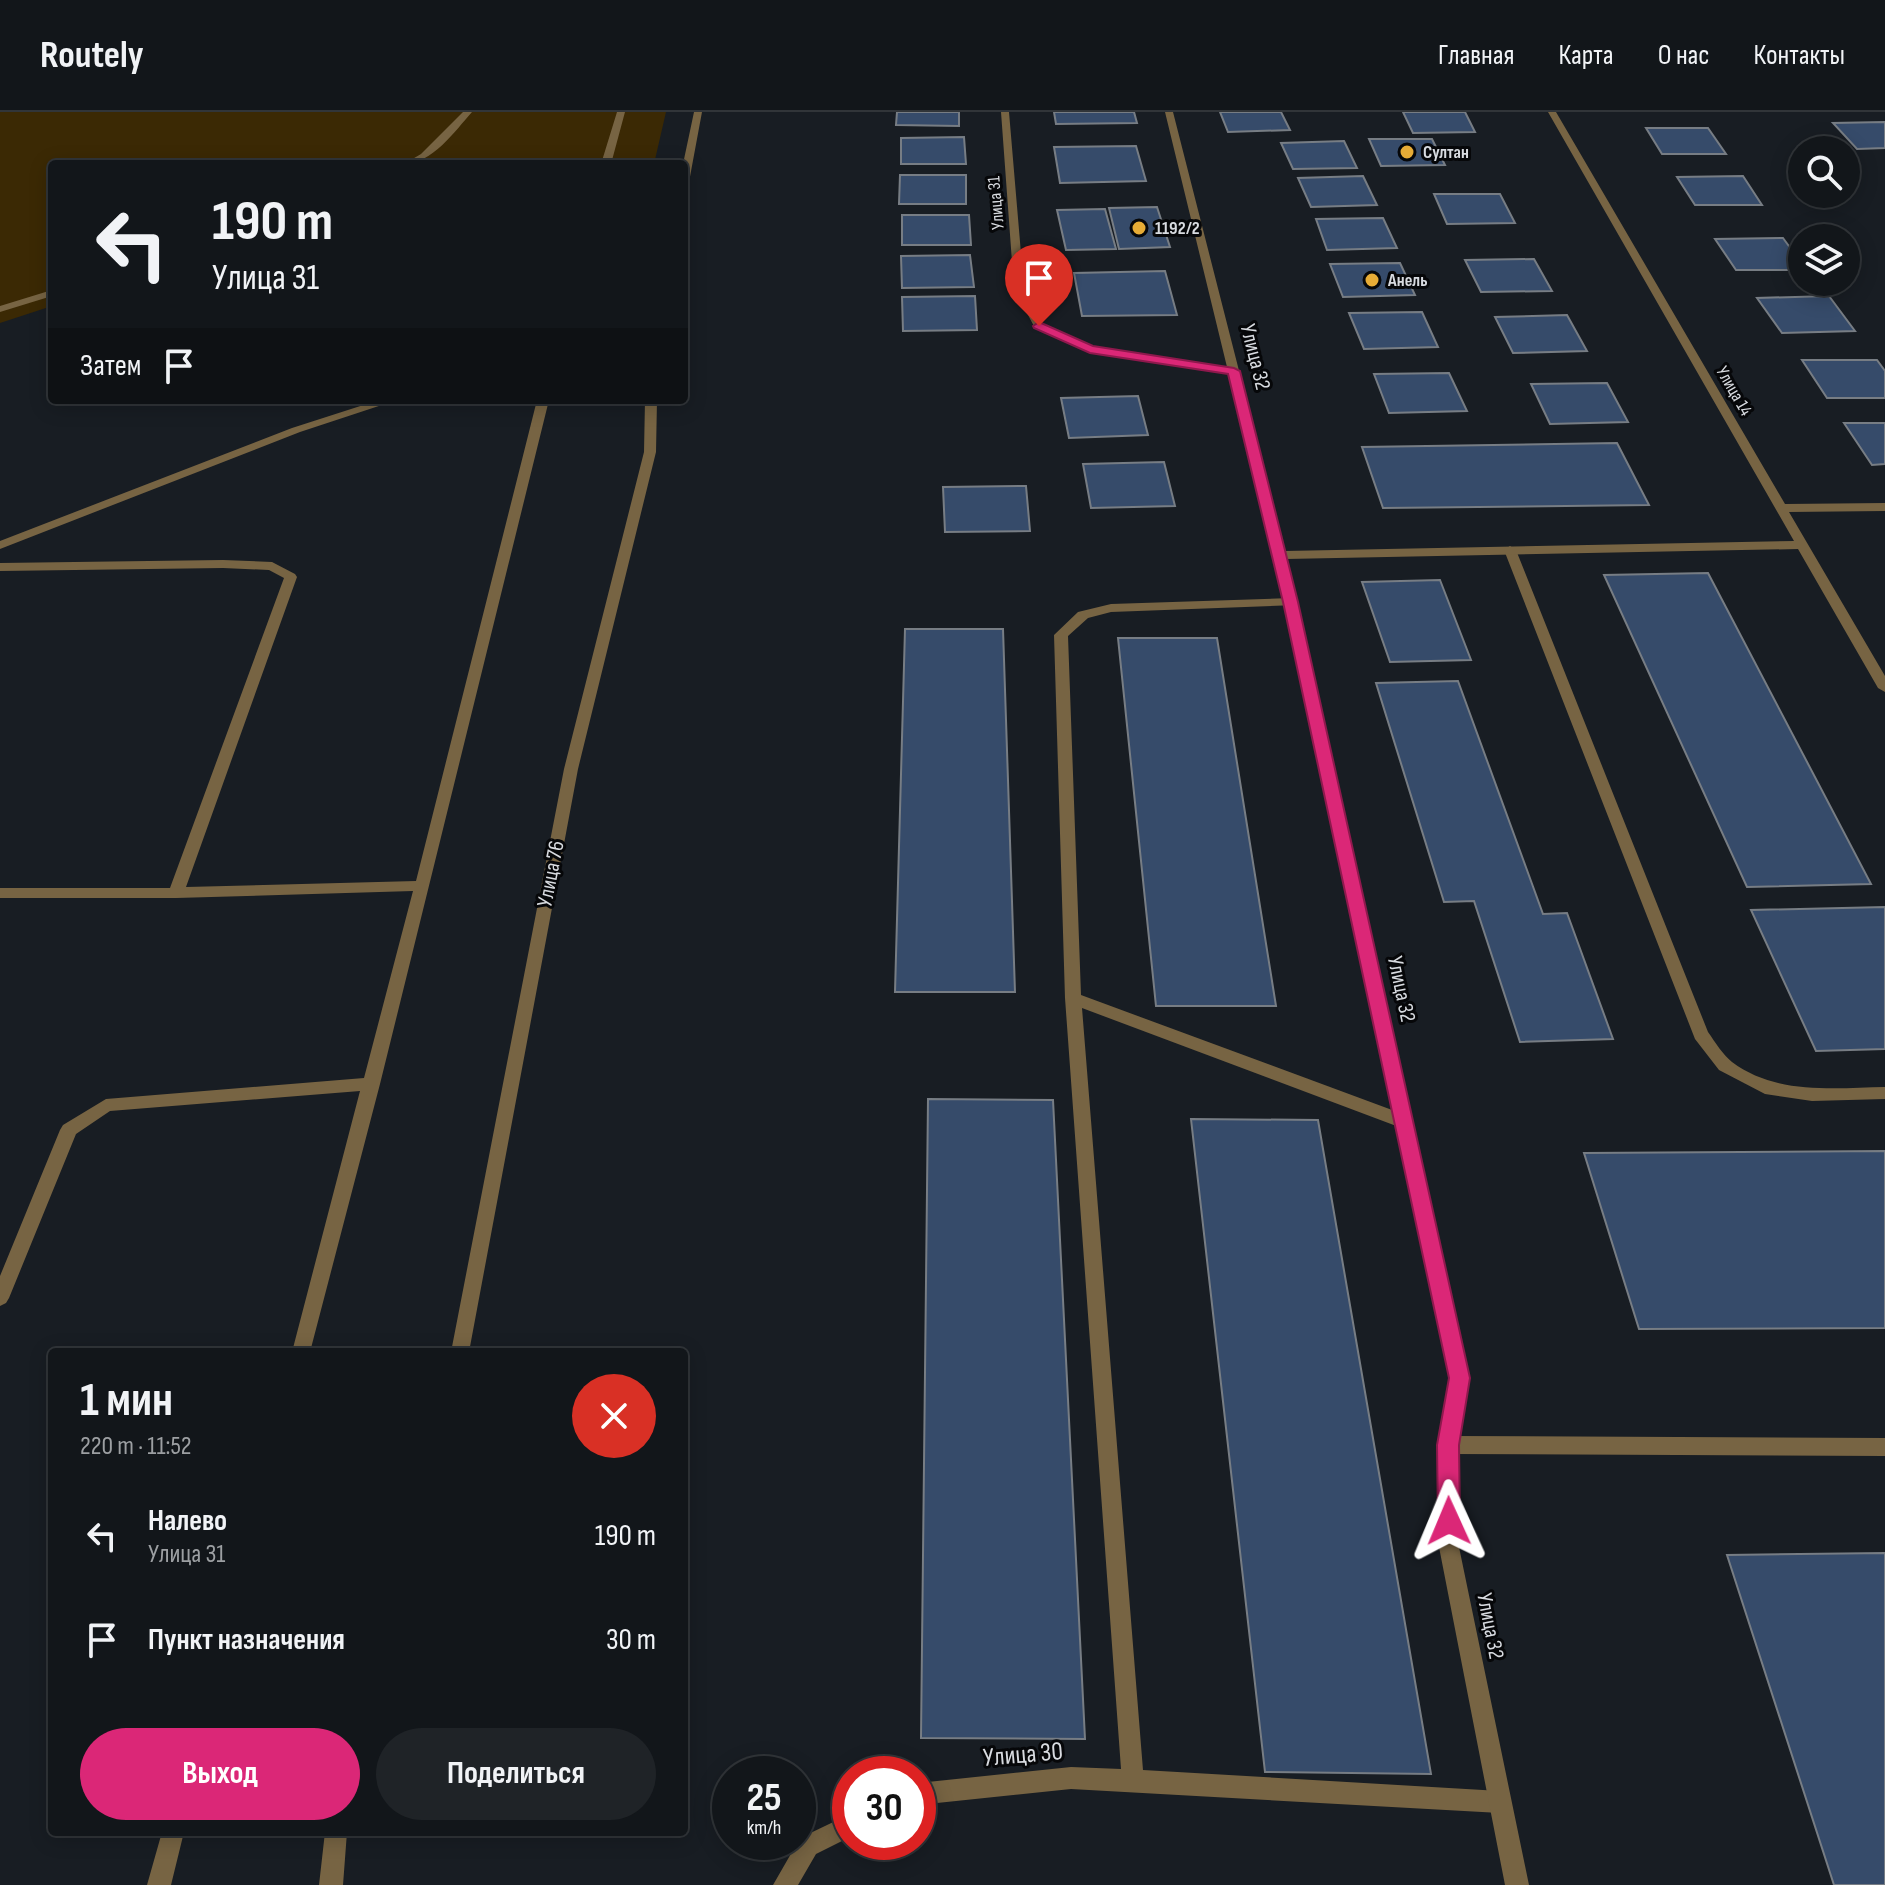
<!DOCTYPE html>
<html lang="ru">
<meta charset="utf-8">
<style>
body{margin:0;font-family:"Sofia Sans Condensed",sans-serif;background:#1f2327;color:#f1f3f6;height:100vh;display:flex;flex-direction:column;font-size:30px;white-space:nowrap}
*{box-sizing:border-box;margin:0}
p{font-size:26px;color:#9c9fa2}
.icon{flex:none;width:44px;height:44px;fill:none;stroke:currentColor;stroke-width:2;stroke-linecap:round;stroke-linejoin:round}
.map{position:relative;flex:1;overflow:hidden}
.sheet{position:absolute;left:48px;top:1236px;width:640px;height:488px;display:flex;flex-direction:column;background:#12161a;border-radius:8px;box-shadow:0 4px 20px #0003,0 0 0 2px #313539}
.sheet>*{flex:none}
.hud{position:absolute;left:48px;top:48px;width:640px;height:244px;border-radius:8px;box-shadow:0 4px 20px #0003,0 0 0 2px #313539;background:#12161a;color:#f1f3f6;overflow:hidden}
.buttons{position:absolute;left:1788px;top:24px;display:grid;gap:16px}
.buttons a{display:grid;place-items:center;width:72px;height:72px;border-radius:50%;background:#12161a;box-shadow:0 4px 20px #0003,0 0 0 2px #313539;font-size:40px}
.speed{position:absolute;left:712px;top:1644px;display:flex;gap:16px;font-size:40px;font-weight:700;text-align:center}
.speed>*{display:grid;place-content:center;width:104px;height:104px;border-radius:50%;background:#12161a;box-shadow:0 4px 20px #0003,0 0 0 2px #313539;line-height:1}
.speed small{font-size:20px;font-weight:400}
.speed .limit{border:12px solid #d22;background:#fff;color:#111}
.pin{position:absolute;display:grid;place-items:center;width:68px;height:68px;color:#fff;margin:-82px -34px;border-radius:50% 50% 50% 0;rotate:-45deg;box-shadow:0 0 8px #0007}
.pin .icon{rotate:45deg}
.me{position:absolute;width:88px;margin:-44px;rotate:359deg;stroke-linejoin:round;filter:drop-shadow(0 0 6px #0008)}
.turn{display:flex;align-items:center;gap:28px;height:168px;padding:0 32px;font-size:36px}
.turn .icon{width:104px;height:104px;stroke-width:2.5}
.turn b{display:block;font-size:56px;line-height:68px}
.then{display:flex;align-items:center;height:76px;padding:0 32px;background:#0003;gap:16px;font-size:30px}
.round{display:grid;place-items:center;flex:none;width:84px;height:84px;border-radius:42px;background:#1f2327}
.head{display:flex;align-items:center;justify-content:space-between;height:136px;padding:0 32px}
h1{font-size:48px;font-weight:700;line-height:60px}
.primary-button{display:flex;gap:16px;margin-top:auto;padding:16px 32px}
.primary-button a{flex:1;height:92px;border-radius:48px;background:#db2777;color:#fff;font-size:32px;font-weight:700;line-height:92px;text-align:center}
.primary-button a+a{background:#1f2327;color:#f1f3f6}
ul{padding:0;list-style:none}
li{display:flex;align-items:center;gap:24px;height:104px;padding:0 32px}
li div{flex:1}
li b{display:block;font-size:30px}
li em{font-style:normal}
header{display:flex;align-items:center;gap:48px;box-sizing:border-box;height:112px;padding:0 40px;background:#12161a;border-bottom:2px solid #313539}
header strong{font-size:38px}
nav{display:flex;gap:44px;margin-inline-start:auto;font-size:28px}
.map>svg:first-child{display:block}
.green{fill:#3b2904}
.building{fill:#364b6a;stroke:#777d84;stroke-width:2}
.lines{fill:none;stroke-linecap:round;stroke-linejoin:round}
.service{fill:#776443;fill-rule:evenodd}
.minor{fill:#776443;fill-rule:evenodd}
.route{fill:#db2777;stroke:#8e194d;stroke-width:2}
.poi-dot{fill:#e7ac36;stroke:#060709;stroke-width:3}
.labels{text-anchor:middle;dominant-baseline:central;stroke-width:6;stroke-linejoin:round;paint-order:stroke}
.far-poi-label{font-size:18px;font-weight:bold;fill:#d8dbe0;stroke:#060709;text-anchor:start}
.far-street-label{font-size:18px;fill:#d8dbe0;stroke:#060709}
.street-label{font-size:22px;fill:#d8dbe0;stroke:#060709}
.near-street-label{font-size:26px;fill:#d8dbe0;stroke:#060709}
</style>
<header>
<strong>Routely</strong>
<nav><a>Главная</a><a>Карта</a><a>О нас</a><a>Контакты</a></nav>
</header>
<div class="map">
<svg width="1885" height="1773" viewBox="0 0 1885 1773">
<rect width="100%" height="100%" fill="#181d23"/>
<path class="green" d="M0 0H666L654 52H52V194L0 211Z"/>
<path class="building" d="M897 0H959V14L896 13Z
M1054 0H1134L1137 11 1056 12Z
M1220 0H1281L1290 18 1228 20Z
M1403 0H1465L1475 20 1413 21Z
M1885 10V36L1857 37 1833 11Z
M1646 16H1708L1726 42H1662Z
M964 25 966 52H901V26Z
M1369 27H1432L1445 53 1381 54Z
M1344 29 1357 56 1293 57 1281 31Z
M1136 34 1146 69 1060 71 1054 35Z
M900 63H966V92H899Z
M1363 64 1377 93 1311 95 1298 66Z
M1743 64 1762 93H1695L1677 65Z
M1434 82H1500L1515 111 1447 112Z
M1157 95 1170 135 1119 137 1109 96Z
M1105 97 1116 137 1066 138 1057 98Z
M902 103H969L971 133H902Z
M1383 106 1397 136 1327 138 1316 107Z
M1783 126 1802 152V158H1736L1715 127Z
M970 143 974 175 902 176 901 144Z
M1534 147 1552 179 1481 180 1465 148Z
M1400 151 1415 183 1343 185 1330 152Z
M1165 159 1177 203 1082 204 1074 161Z
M975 184 977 218 903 219 902 185Z
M1829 184 1855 219 1782 221 1757 186Z
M1422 200 1438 235 1364 237 1349 201Z
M1567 203 1587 239 1513 241 1495 205Z
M1802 248H1877L1885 259V286H1827Z
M1449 261 1467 299 1389 301 1374 262Z
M1607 271 1628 310 1550 312 1531 272Z
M1138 284 1148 323 1069 326 1061 286Z
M1844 311H1885V352L1872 353Z
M1617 331 1649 393 1383 396 1362 335Z
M1164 350 1175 394 1091 396 1083 352Z
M1026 374 1030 419 945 420 943 375Z
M1708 461 1871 772 1747 775 1604 463Z
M1440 468 1471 548 1390 550 1362 470Z
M905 517H1003L1015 880H895Z
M1118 526H1217L1276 894H1156Z
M1458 569 1543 802 1567 801 1613 927 1520 930 1474 789 1444 790 1376 571Z
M1885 795V937L1816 939 1751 798Z
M928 987 1053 988 1085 1627 921 1626Z
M1191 1007 1318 1008 1431 1662 1265 1660Z
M1885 1039V1216L1639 1217 1584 1041Z
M1885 1441V1773H1834L1727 1443Z"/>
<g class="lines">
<path class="service" d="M463 0H472C455 19 432 52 404 52L421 42Z
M617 0H625L611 52H601Z
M52 178V184L0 200V194Z
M379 288H397L300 320 0 437V429L292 316Z
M537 288H549L380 972 310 1240H292L360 979 110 999 76 1022 9 1186 6 1191 0 1194V1164L60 1018 63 1013 106 987 364 966 413 779 176 786H0V776H170L284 466 269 458 223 456 0 459V451L223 448 272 450 295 462 297 465 186 775 416 769Z
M1510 434 1516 438 1708 920C1715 930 1723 943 1732 950 1776 983 1834 976 1885 975V987L1812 989 1765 982 1719 958 1695 927 1504 438Z
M1291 486 1296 487V493L1111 500 1088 506 1068 524 1081 883 1411 1005 1413 1010 1411 1015H1399L1082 896 1143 1658 1500 1679 1508 1682 1511 1690 1508 1698 1500 1701 1071 1677 918 1693V1671L1071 1655 1121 1657 1065 886 1054 523 1078 500 1111 492Z
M1448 1324 1885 1326V1344L1448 1342 1441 1339 1438 1333 1441 1327Z
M850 1702V1725L816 1742 798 1773H773L800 1726Z
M162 1720H184L171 1773H147Z"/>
<path class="minor" d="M694 0H702L689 70 684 73 683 52Z
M1001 0H1009L1024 177 1043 212 1093 234 1227 255 1165 0H1173L1285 439 1794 429 1548 0H1556L1785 392 1885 391V399L1789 400 1885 564V580L1878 576 1798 437 1286 447 1470 1266 1458 1333 1459 1435 1529 1773H1505L1439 1435 1438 1333 1450 1266 1285 490 1229 261 1090 240 1035 216 1014 177Z
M645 288H657L656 340 578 657 469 1240H451L564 657 644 340Z
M325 1720H347L343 1773H319Z"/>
</g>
<path class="route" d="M1039 210 1093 234 1234 256 1240 259 1298 490 1470 1266 1459 1333 1460 1409 1457 1417 1449 1420 1441 1417 1438 1409 1437 1333 1449 1266 1283 490 1228 262 1090 241 1034 216 1033 214Z"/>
<g class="poi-dot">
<circle cx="1407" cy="40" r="8"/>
<circle cx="1139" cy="116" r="8"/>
<circle cx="1372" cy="168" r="8"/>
</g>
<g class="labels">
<g class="far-poi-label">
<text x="1423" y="40">Султан</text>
<text x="1155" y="116">1192/2</text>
<text x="1388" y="168">Анель</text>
</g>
<g class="far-street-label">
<text transform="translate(996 91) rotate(-95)">Улица 31</text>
<text transform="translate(1734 279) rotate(60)">Улица 14</text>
</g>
<g class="street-label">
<text transform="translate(1255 245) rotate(76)">Улица 32</text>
<text transform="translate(551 762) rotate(-79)">Улица 76</text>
<text transform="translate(1401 877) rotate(78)">Улица 32</text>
<text transform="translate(1490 1514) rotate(79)">Улица 32</text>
</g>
<g class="near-street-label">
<text transform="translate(1023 1643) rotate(-5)">Улица 30</text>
</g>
</g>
</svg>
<div class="buttons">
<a><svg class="icon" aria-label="search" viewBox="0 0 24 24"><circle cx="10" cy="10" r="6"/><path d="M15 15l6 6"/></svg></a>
<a><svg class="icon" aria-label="layers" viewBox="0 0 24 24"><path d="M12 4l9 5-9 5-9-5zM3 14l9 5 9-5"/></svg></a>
</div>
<div class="speed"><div>25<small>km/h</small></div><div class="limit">30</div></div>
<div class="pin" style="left:1039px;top:214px;background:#d93025"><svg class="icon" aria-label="arrive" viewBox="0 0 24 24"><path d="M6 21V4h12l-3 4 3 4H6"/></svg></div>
<svg class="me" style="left:1449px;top:1409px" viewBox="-20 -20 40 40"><path d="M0-17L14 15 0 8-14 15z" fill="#db2777" stroke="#fff" stroke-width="4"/></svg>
<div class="hud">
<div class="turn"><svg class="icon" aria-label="left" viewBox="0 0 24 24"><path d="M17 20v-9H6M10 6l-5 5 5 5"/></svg><div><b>190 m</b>Улица 31</div></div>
<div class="then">Затем<svg class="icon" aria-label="arrive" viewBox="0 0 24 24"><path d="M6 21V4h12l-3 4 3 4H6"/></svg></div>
</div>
<section class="sheet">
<div class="head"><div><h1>1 мин</h1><p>220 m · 11:52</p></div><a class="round" style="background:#d93025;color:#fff"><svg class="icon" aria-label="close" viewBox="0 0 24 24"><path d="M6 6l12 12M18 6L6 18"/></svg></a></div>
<ul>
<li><svg class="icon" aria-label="left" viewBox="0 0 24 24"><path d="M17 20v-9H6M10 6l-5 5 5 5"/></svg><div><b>Налево</b><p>Улица 31</p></div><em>190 m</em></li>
<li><svg class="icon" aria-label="arrive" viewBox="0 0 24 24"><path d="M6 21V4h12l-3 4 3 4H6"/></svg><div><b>Пункт назначения</b></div><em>30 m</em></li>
</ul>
<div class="primary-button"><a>Выход</a><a>Поделиться</a></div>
</section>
</div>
